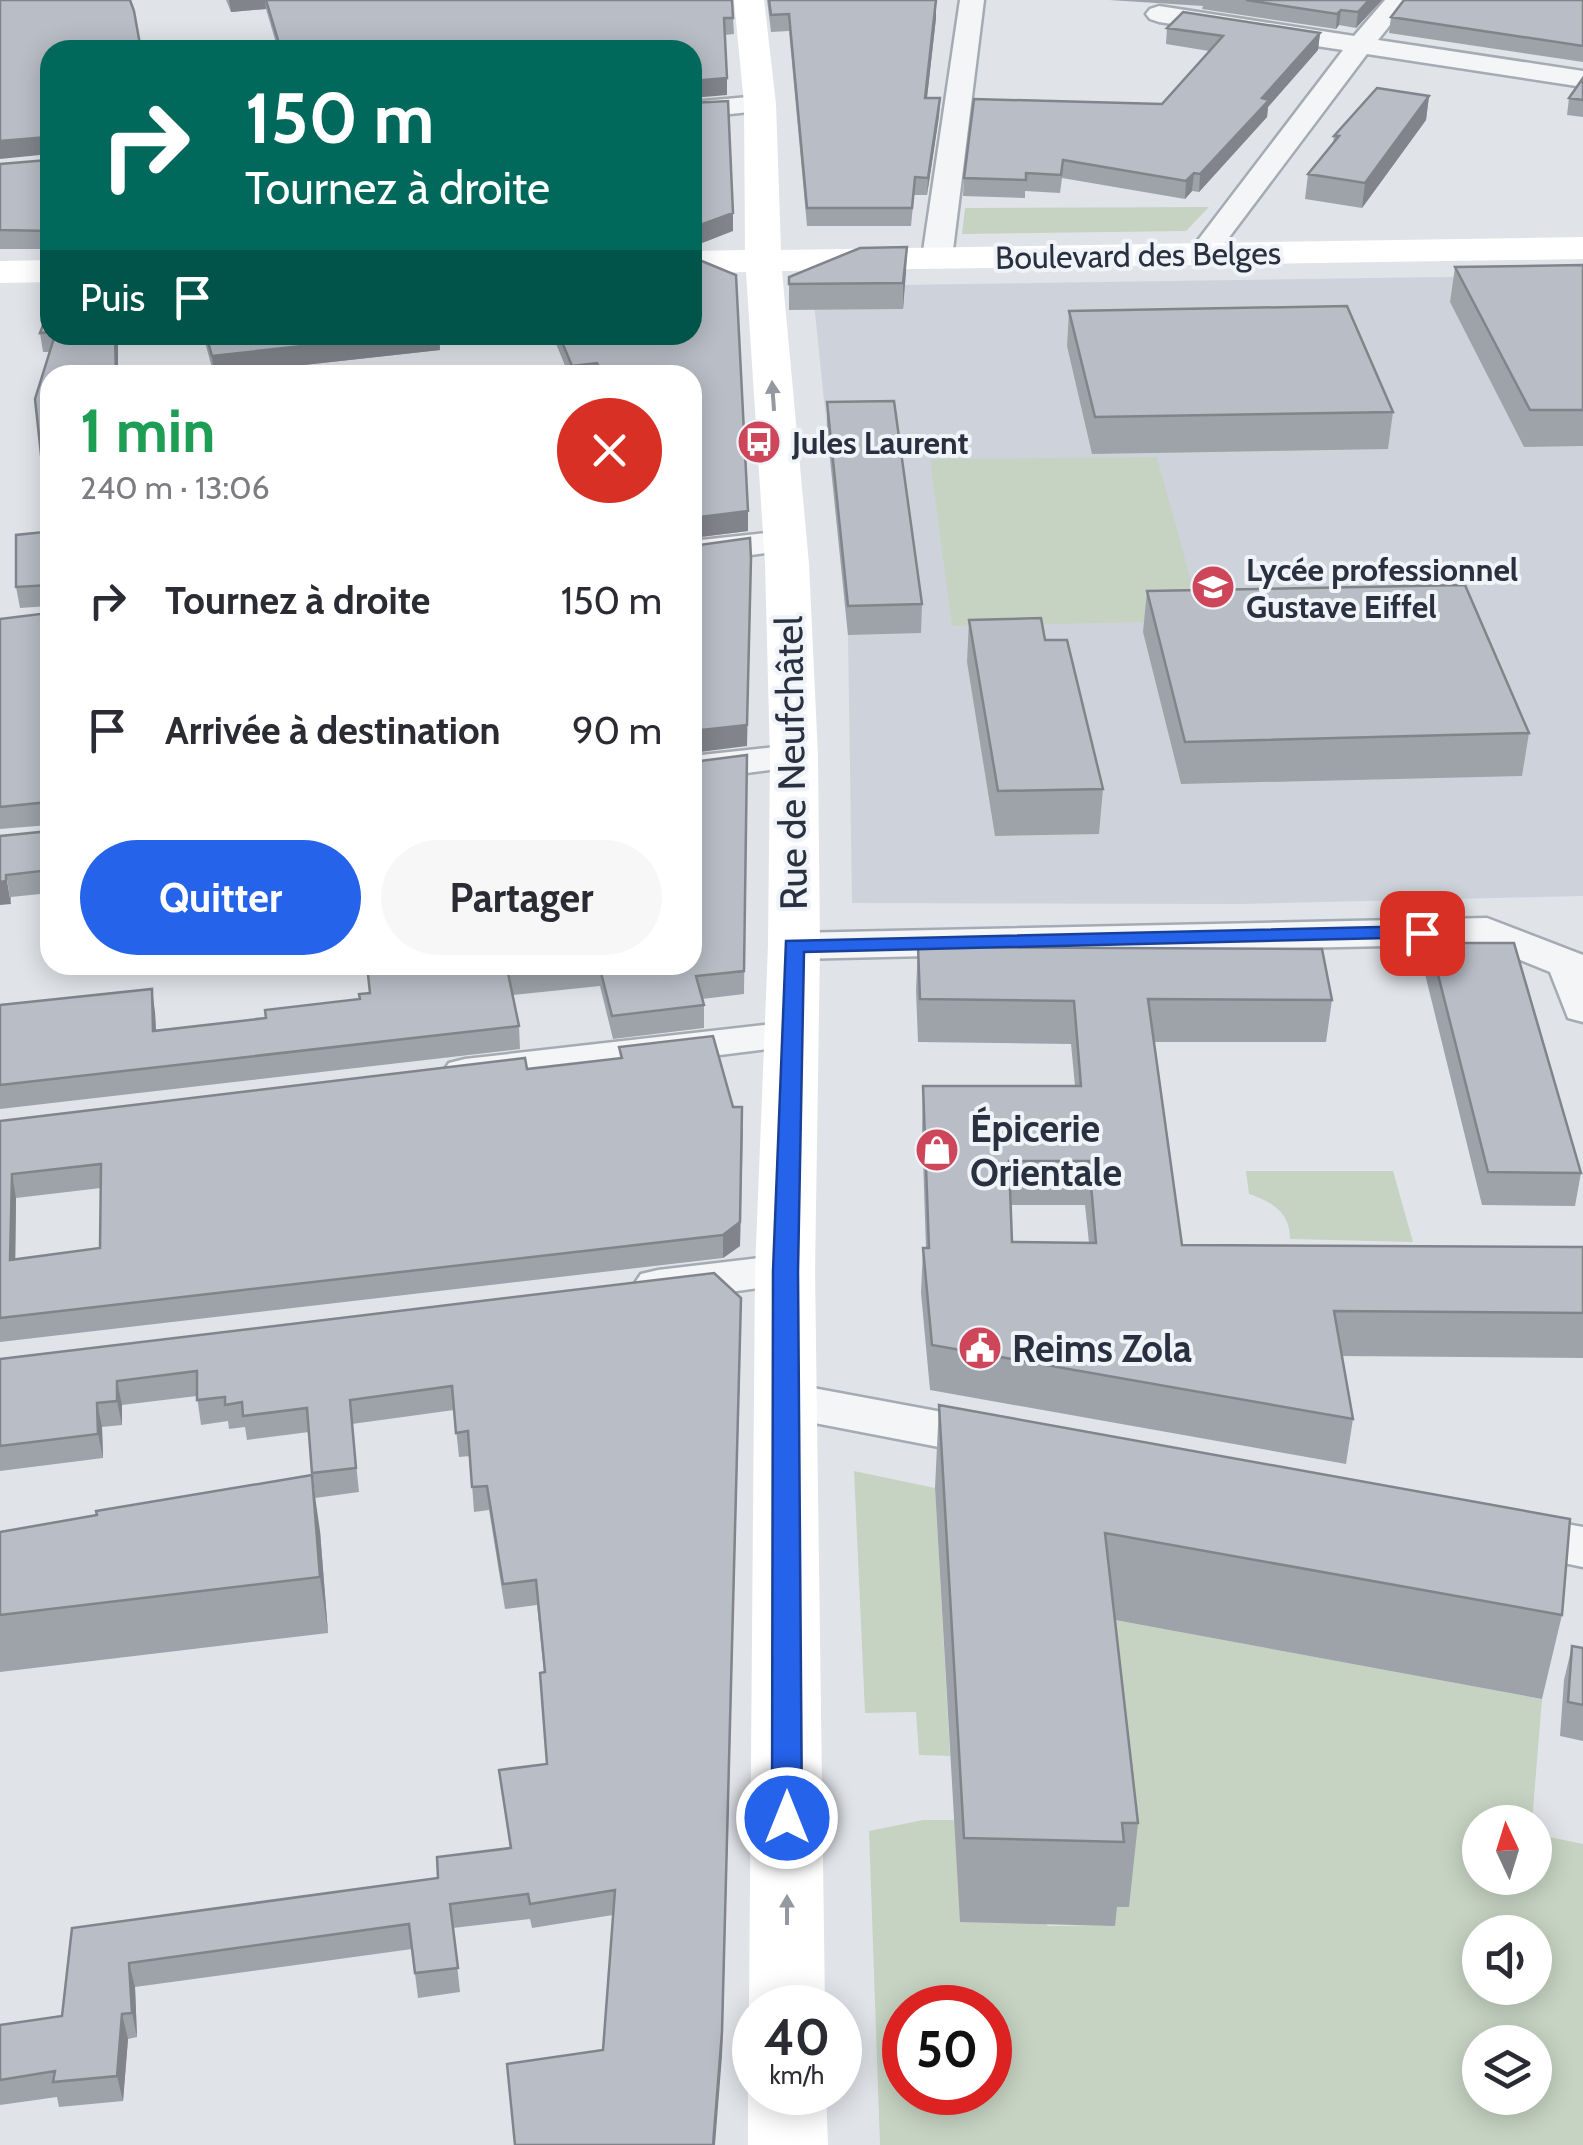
<!DOCTYPE html>
<html lang="fr">
<meta charset="utf-8">
<style>
body{margin:0;font-family:Cabin,sans-serif;background:#f7f7f7;color:#2b2b33;height:100vh;display:flex;flex-direction:column;font-size:38px;white-space:nowrap}
*{box-sizing:border-box;margin:0}
p{font-size:32px;color:#7c7c81}
.icon{flex:none;width:55px;height:55px;fill:none;stroke:currentColor;stroke-width:2;stroke-linecap:round;stroke-linejoin:round}
.map{position:relative;flex:1;overflow:hidden}
.drawer{position:absolute;left:40px;top:365px;width:662px;height:610px;display:flex;flex-direction:column;background:#fff;border-radius:30px;box-shadow:0 5px 25px #0003}
.drawer>*{flex:none}
.hud{position:absolute;left:40px;top:40px;width:662px;height:305px;border-radius:30px;box-shadow:0 5px 25px #0003;background:#00695c;color:#fff;overflow:hidden}
.needle{width:65px;rotate:356deg}
.fabs{position:absolute;left:1462px;top:1805px;display:grid;gap:20px}
.fabs a{display:grid;place-items:center;width:90px;height:90px;border-radius:50%;background:#fff;box-shadow:0 5px 25px #0003;font-size:50px}
.speed{position:absolute;left:732px;top:1985px;display:flex;gap:20px;font-size:50px;font-weight:700;text-align:center}
.speed>*{display:grid;place-content:center;width:130px;height:130px;border-radius:50%;background:#fff;box-shadow:0 5px 25px #0003;line-height:1}
.speed small{font-size:25px;font-weight:400}
.speed .limit{border:15px solid #d22;background:#fff;color:#111}
.pin{position:absolute;display:grid;place-items:center;width:85px;height:85px;color:#fff;margin:-42px;border-radius:20px;box-shadow:0 5px 15px #0006}
.me{position:absolute;width:110px;margin:-55px;rotate:0deg;stroke-linejoin:round;filter:drop-shadow(0 0 8px #0008)}
.turn{display:flex;align-items:center;gap:35px;height:210px;padding:0 40px;font-size:45px}
.turn .icon{width:130px;height:130px;stroke-width:2.5}
.turn b{display:block;font-size:70px;line-height:85px}
.then{display:flex;align-items:center;height:95px;padding:0 40px;background:#0003;gap:20px;font-size:38px}
.round{display:grid;place-items:center;flex:none;width:105px;height:105px;border-radius:52px;background:#f7f7f7}
.head{display:flex;align-items:center;justify-content:space-between;height:170px;padding:0 40px}
h1{font-size:60px;font-weight:700;line-height:75px;color:#1e9e55}
.cta{display:flex;gap:20px;margin-top:auto;padding:20px 40px}
.cta a{flex:1;height:115px;border-radius:60px;background:#2563eb;color:#fff;font-size:40px;font-weight:700;line-height:115px;text-align:center}
.cta a+a{background:#f7f7f7;color:#2b2b33}
ul{padding:0;list-style:none}
li{display:flex;align-items:center;gap:30px;height:130px;padding:0 40px}
li div{flex:1}
li b{display:block;font-size:38px}
li em{font-style:normal}
.map>svg:first-child{display:block}
.built{fill:#ced3db}
.green{fill:#c6d3c2;fill-rule:evenodd}
.lines{fill:none;stroke-linecap:round;stroke-linejoin:round}
.street-casing{stroke:#a5abb3;stroke-width:5}
.street{fill:#f3f5f7;fill-rule:evenodd}
.secondary{fill:#fff;fill-rule:evenodd}
.wall{fill:#9ea3aa;fill-rule:evenodd}
.shaded-wall{fill:#81848b}
.building{fill:#b8bdc6;stroke:#81848b;stroke-width:2.5;fill-rule:evenodd}
.oneway{fill:#9498a0}
.route{fill:#2563eb;stroke:#184099;stroke-width:2.5}
.labels{text-anchor:middle;dominant-baseline:central;stroke-width:8;stroke-linejoin:round;paint-order:stroke}
.far-street-label{font-size:32px;fill:#293140;stroke:#f0f3f7}
.far-poi-label{font-size:32px;font-weight:bold;fill:#293140;stroke:#f0f3f7;text-anchor:start}
.street-label{font-size:38px;fill:#293140;stroke:#f0f3f7}
.poi-label{font-size:38px;font-weight:bold;fill:#293140;stroke:#f0f3f7;text-anchor:start}
</style>
<div class="map">
<svg width="1583" height="2145" viewBox="0 0 1583 2145">
<rect width="100%" height="100%" fill="#e0e4e9"/>
<path class="built" d="M1583 275V896L1240 904 852 903 848 635 813 293 829 286Z"/>
<path class="green" d="M1209 207 1186 231 962 234 965 208Z
M1157 457 1202 621 952 626 930 459Z
M1246 1171H1393L1413 1242 1290 1239C1290 1212 1272 1202 1249 1194Z
M854 1471 935 1488 950 1756 919 1755 916 1712 865 1713Z
M1081 1603 1115 1620 1542 1699 1532 1822H1480V1878H1535V1834L1583 1844V2145H880L869 1831 923 1820H954L1048 1926 1115 1925ZM1480 1932H1535V1988H1480ZM905 2008H990V2092H905ZM1480 2042H1535V2098H1480Z"/>
<g class="lines">
<defs>
<path id="street" d="M960 0H984L952 258 947 264H927L922 258Z
M1385 0H1410L1378 40 1583 71V87L1367 54 1212 260H1192L1187 254 1192 248 1343 50 1159 22 1150 19 1146 14 1150 9 1159 6 1354 36Z
M760 96 769 98 773 104 769 110 692 118V102Z
M784 531 796 535 802 542 796 549 692 563V541Z
M794 745 808 749 814 757 808 765 692 780V756Z
M1487 918 1583 955V1022L1568 1018 1550 972 1481 944 794 959 779 955 773 946 779 937 794 933Z
M791 1022 807 1026 813 1035 807 1044 465 1087 449 1083 442 1073 449 1063 465 1059Z
M785 1255 802 1260 809 1271 802 1282 658 1302 641 1298 633 1286 641 1274 658 1270Z
M786 1383 996 1422 1014 1427 1022 1440 1014 1453 996 1458 768 1414 760 1401 768 1388Z
M1506 1513 1583 1527V1567L1487 1547 1479 1533 1487 1519Z"/>
</defs>
<use href="#street" class="street-casing"/>
<use href="#street" class="street"/>
<path class="secondary" d="M734 0H764L776 104 781 250 1583 237V259L782 271 809 564 818 757 820 946 815 1271 825 2008H755V2021L749 2008 755 1271 768 946 770 757 765 564 746 272 692 273V251L745 250 744 104Z
M50 260V282L0 283V261Z
M755 2077V2092H826L828 2145H748V2092Z"/>
</g>
<path class="wall" d="M226 0H732L734 34 725 35 727 95 692 50H278L266 9 231 12Z
M767 0H936V18L927 98H940L939 116 927 195H914L911 226H807L789 31 771 32Z
M1109 0H1382L1356 28 1339 25 1336 29 1202 9 1203 6Z
M1583 0V62L1389 33 1391 17Z
M1167 28 1320 33 1318 50 1268 107 1267 117 1199 192 1192 191 1185 199 1062 178 1060 193 1025 191V198L963 196 964 178 1162 104 1209 51 1166 44Z
M1583 78V117L1567 115 1569 98Z
M1429 96 1426 120 1362 208 1305 199 1308 174 1333 143 1334 136Z
M50 157V249H0V164L48 160Z
M907 247 903 309 789 310V277Z
M1583 265V446L1524 447 1450 302 1455 267Z
M50 306V335H118L50 375V893L11 897V904L0 836 49 831V825L0 829V619L49 613V606L20 608 16 587 45 532 50 352H43L40 333Z
M1069 311 1393 412 1388 449 1092 454 1067 346Z
M203 335H692L748 531 692 538V375H569L554 339 440 338V350L214 375Z
M827 402 922 604 921 633 848 635 827 429Z
M1147 591 1529 733 1522 776 1181 784 1143 632Z
M969 620 1103 789 1099 834 995 836 967 662Z
M747 755 744 994 702 999 704 1005V1028L613 1039 600 986 513 995 519 1026 520 1049 0 1109V1005L155 1012 156 1030 266 1018 360 999 370 993 366 965H692Z
M1430 943 1581 1173 1575 1206 1482 1205 1425 974Z
M918 947 1332 1000 1326 1042H1154L1182 1245 1583 1247V1358L1342 1356 1353 1419 1346 1464 930 1390 921 1293 923 1248H926L922 1129 923 1086H1075L1071 1044 918 1042 916 990ZM1011 1205H1085L1089 1243 1012 1242Z
M619 1047 733 1107 743 1130 740 1246 723 1258 0 1342V1121L527 1069 620 1058ZM101 1188 100 1248 15 1259 16 1198Z
M741 1322 722 2056 603 2050 613 1915 532 1928 530 1919 453 1928 460 1992 418 1998 412 1949 135 1987 137 2037 128 2039 123 2101 59 2107 57 2097 0 2105V2025L62 2016 72 1928 438 1878 510 1848 499 1770 547 1764 544 1672 537 1605 505 1609 489 1510 474 1512 470 1456 459 1457 454 1410 352 1424 359 1492 315 1498 309 1432 247 1440 245 1427 229 1429 228 1421 201 1425 197 1396 122 1405V1425L102 1427 103 1458 0 1471V1359Z
M939 1405 1562 1615 1542 1699 1115 1620 1138 1823 1129 1907H1117L1115 1926 960 1922 935 1488Z
M320 1531 328 1633 0 1672V1532Z
M1572 1646 1583 1648V1741L1560 1736 1564 1680Z"/>
<path class="shaded-wall" d="M229 0H265L266 9 231 12Z
M1369 0H1382L1356 28 1358 12Z
M936 2V18L925 115V98Z
M1341 10 1339 25 1336 29 1337 14Z
M1320 33 1318 50 1268 107 1267 117 1199 192 1200 174 1262 98Z
M727 78V95L692 98V81Z
M1429 96 1426 120 1362 208 1365 183Z
M940 98 939 116 927 195 928 178Z
M47 137 50 154 0 159V141Z
M1194 173 1192 191 1185 199 1186 181Z
M733 213V231L692 247V228Z
M907 247 906 273 903 309V283Z
M115 335H118V375H116Z
M402 335H439L440 350 214 375 212 356Z
M597 363V375H573L572 366Z
M748 511V531L692 538V518Z
M751 578 747 746 692 753V731Z
M6 875 11 904 0 905V882Z
M152 989 155 1012 157 1054 153 1031Z
M742 1107 740 1246 723 1258V1235Z
M12 1174 16 1198 15 1283 10 1260Z
M741 1298 722 2056 715 2145H713Z
M117 1381 122 1405V1425L117 1401Z
M97 1403 102 1427 103 1458 98 1434Z
M312 1475 320 1531 328 1633 320 1577Z
M129 1963 135 1987 137 2037 132 2013Z
M122 2014 128 2039 123 2101 117 2076Z"/>
<path class="building" d="M0 0H130L134 11 141 50H50V139L47 137 0 141Z
M266 0H732L733 18H724L727 78 692 81V50H281Z
M769 0H936L925 98H940L928 178 915 177 912 208H807L789 14 771 15Z
M1246 0H1369L1358 12 1341 10 1337 14Z
M1404 0H1583V46L1391 17Z
M1183 12 1320 33 1262 98 1269 100 1200 174 1194 173 1186 181 1063 160 1061 175 1026 173V180L964 178 974 99 1162 104 1223 36 1167 28Z
M1583 78V100L1569 98Z
M1377 88 1429 96 1365 183 1308 174 1339 136H1334Z
M728 101 733 213 692 228V103Z
M50 157V231L0 230V164L48 160Z
M907 247 903 283 789 284V277L860 248Z
M692 257 736 275 748 511 692 518V375H603L597 363 572 366 559 335H692Z
M1583 265V410H1530L1455 267Z
M50 306V332L40 333Z
M1347 306 1393 412 1095 417 1069 311Z
M55 335H115L116 375H50V870L6 875V881L0 882V836L49 831V802L0 807V619L49 613V585L16 587V535L45 532 43 511 47 510 35 399Z
M206 335H402L212 356Z
M894 401 922 604 848 606 827 402Z
M750 538 751 558 747 725 692 731V546Z
M1465 585 1529 733 1185 742 1147 591Z
M1041 618 1045 640H1067L1103 789 998 791 969 620Z
M747 755 744 971 696 976 704 1005 612 1016 599 965H692V762Z
M1430 943H1514L1581 1173 1488 1172Z
M918 947 1322 949 1332 1000 1148 999 1182 1245 1583 1247V1313L1334 1311 1353 1419 932 1345 923 1248H929L923 1086H1081L1074 1001 920 999ZM1009 1161H1089L1096 1243 1012 1242Z
M367 965H581L508 973 519 1026 0 1085V1005L152 989 153 1031 266 1018 265 1010 360 999 359 994 370 993Z
M713 1036 733 1107H742L740 1222 723 1235 0 1318V1121L525 1058 527 1069 622 1058 619 1047ZM101 1164 100 1248 10 1260 12 1174Z
M714 1273 741 1298 722 2032 713 2145H515L507 2064 603 2050 615 1890 530 1904 528 1894 450 1904 458 1968 415 1973 409 1924 129 1963 132 2013 122 2014 117 2076 53 2082 55 2071 0 2080V2025L62 2016 72 1928 438 1878 437 1857 511 1848 499 1770 547 1764 540 1673 545 1672 536 1580 503 1584 487 1486 472 1487 468 1431 456 1433 452 1386 350 1400 356 1468 312 1473 307 1408 243 1416 242 1402 225 1405V1397L197 1400V1371L117 1381V1401L97 1403 98 1434 0 1446V1359Z
M939 1405 1570 1519 1562 1615 1105 1533 1138 1823H1122L1124 1842 964 1838Z
M312 1475 320 1577 0 1615V1532L97 1515 96 1511Z
M1572 1646 1583 1648V1705L1568 1702Z"/>
<defs><path id="oneway-solid" d="M-6-.8H1V-3.2L6.5 0L1 3.2V.8H-6Z" transform="scale(2.5)"/></defs>
<g class="oneway">
<use href="#oneway-solid" transform="translate(773 396) rotate(-94)"/>
<use href="#oneway-solid" transform="translate(787 1910) rotate(-90)"/>
</g>
<path class="route" d="M1422 926 1432 933 1429 937 804 952 798 1271 802 1818 797 1827 787 1830 776 1827 772 1818 773 1271 786 941Z"/>
<defs>
<symbol id="bus-disc" viewBox="-11 -11 22 22"><circle r="9.5" fill="#cd465a" stroke="#f0f3f7"/><path d="M-5-6H5V4H4V6H2V4H-2V6H-4V4H-5ZM-3.5-4V0h7V-4ZM-3.5 1.2v1.5H-2V1.2ZM2 1.2v1.5H3.5V1.2Z" fill="#fff"/></symbol>
<symbol id="school-disc" viewBox="-11 -11 22 22"><circle r="9.5" fill="#cd465a" stroke="#f0f3f7"/><path d="M0-5L7-2L0 1L-7-2ZM-4 1L0 2.5L4 1V4Q0 6-4 4Z" fill="#fff"/></symbol>
<symbol id="shop-disc" viewBox="-11 -11 22 22"><circle r="9.5" fill="#cd465a" stroke="#f0f3f7"/><path d="M-5-2.5h2.3a2.7 3.5 0 0 1 5.4 0H5L5.5 6h-11ZM-1.5-2.5h3a1.5 2.3 0 0 0-3 0Z" fill="#fff"/></symbol>
<symbol id="civic-disc" viewBox="-11 -11 22 22"><circle r="9.5" fill="#cd465a" stroke="#f0f3f7"/><path d="M-.6-6.5H3V-4.5H.6V-3L4-1V1h2V6H-6V1h2V-1L-.6-3ZM-1.2 2.5V6h2.4V2.5Z" fill="#fff"/></symbol>
</defs>
<g fill-rule="evenodd">
<use href="#bus-disc" x="734" y="417" width="50" height="50"/>
<use href="#school-disc" x="1188" y="562" width="50" height="50"/>
<use href="#shop-disc" x="912" y="1125" width="50" height="50"/>
<use href="#civic-disc" x="955" y="1323" width="50" height="50"/>
</g>
<g class="labels">
<g class="far-street-label">
<text transform="translate(1138 255) rotate(-1)">Boulevard des Belges</text>
</g>
<g class="far-poi-label">
<text x="792" y="442">Jules Laurent</text>
<text x="1246" y="569">Lycée professionnel<tspan x="1246" dy="37">Gustave Eiffel</tspan></text>
</g>
<g class="street-label">
<text transform="translate(791 763) rotate(-91)">Rue de Neufchâtel</text>
</g>
<g class="poi-label">
<text x="970" y="1128">Épicerie<tspan x="970" dy="44">Orientale</tspan></text>
<text x="1012" y="1348">Reims Zola</text>
</g>
</g>
</svg>
<div class="fabs">
<a><svg class="needle" viewBox="-14 -14 28 28"><path d="M0-13l5 13h-10z" fill="#e53935"/><path d="M0 13l5-13h-10z" fill="#7c7c81"/></svg></a>
<a><svg class="icon" aria-label="sound" viewBox="0 0 24 24"><path d="M4 9h4l5-4v14l-5-4H4zM17 9q2 3 0 6"/></svg></a>
<a><svg class="icon" aria-label="layers" viewBox="0 0 24 24"><path d="M12 4l9 5-9 5-9-5zM3 14l9 5 9-5"/></svg></a>
</div>
<div class="speed"><div>40<small>km/h</small></div><div class="limit">50</div></div>
<div class="pin" style="left:1422px;top:933px;background:#d93025"><svg class="icon" aria-label="arrive" viewBox="0 0 24 24"><path d="M6 21V4h12l-3 4 3 4H6"/></svg></div>
<svg class="me" style="left:787px;top:1818px" viewBox="-20 -20 40 40"><circle r="17" fill="#2563eb" stroke="#fff" stroke-width="3"/><path d="M0-11L8 9 0 5-8 9z" fill="#fff"/></svg>
<div class="hud">
<div class="turn"><svg class="icon" aria-label="right" viewBox="0 0 24 24"><path d="M7 20v-9h11M14 6l5 5-5 5"/></svg><div><b>150 m</b>Tournez à droite</div></div>
<div class="then">Puis<svg class="icon" aria-label="arrive" viewBox="0 0 24 24"><path d="M6 21V4h12l-3 4 3 4H6"/></svg></div>
</div>
<section class="drawer">
<div class="head"><div><h1>1 min</h1><p>240 m · 13:06</p></div><a class="round" style="background:#d93025;color:#fff"><svg class="icon" aria-label="close" viewBox="0 0 24 24"><path d="M6 6l12 12M18 6L6 18"/></svg></a></div>
<ul>
<li><svg class="icon" aria-label="right" viewBox="0 0 24 24"><path d="M7 20v-9h11M14 6l5 5-5 5"/></svg><div><b>Tournez à droite</b></div><em>150 m</em></li>
<li><svg class="icon" aria-label="arrive" viewBox="0 0 24 24"><path d="M6 21V4h12l-3 4 3 4H6"/></svg><div><b>Arrivée à destination</b></div><em>90 m</em></li>
</ul>
<div class="cta"><a>Quitter</a><a>Partager</a></div>
</section>
</div>
